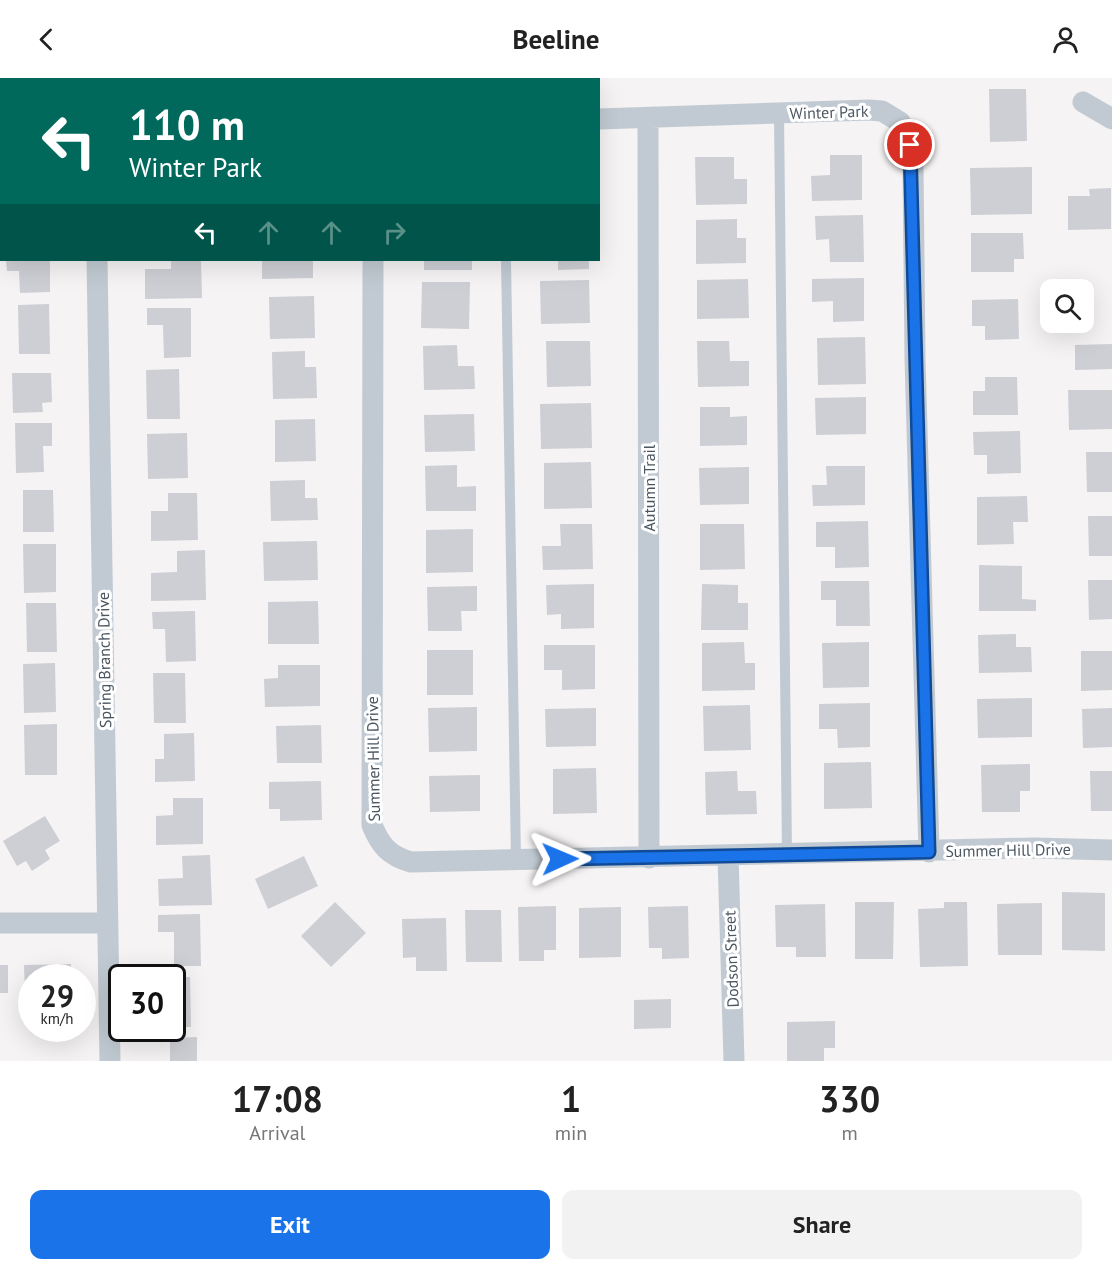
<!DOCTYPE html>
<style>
body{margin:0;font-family:"PT Sans",sans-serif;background:#f2f2f2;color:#222;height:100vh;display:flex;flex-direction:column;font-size:22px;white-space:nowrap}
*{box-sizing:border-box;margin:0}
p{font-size:20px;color:#767676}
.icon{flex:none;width:33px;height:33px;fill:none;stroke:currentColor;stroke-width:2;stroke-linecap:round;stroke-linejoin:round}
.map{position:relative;height:983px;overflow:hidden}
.details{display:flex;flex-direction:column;background:#fff;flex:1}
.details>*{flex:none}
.guide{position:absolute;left:0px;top:0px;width:600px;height:183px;box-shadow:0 6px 24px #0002;background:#00695c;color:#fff;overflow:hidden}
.controls{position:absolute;left:1040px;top:201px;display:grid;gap:12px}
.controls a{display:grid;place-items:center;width:54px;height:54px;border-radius:12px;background:#fff;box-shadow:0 6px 24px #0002;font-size:30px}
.speed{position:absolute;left:18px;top:886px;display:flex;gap:12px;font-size:30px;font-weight:700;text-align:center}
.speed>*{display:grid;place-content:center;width:78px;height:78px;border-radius:50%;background:#fff;box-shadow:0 6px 24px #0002;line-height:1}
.speed small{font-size:15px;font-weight:400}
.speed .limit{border:3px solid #111;border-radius:9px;background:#fff;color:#111}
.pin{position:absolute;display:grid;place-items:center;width:51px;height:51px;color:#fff;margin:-26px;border:3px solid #fff;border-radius:50%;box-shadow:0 2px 6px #0007}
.me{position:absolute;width:66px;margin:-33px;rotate:89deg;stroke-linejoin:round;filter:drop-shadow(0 0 4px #0008)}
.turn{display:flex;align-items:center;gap:21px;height:126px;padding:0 30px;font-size:27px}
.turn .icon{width:78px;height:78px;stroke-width:2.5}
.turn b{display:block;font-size:42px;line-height:51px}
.lanes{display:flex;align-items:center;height:57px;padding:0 30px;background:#0003;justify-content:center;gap:30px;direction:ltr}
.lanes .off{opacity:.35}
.eta{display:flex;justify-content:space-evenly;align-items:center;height:102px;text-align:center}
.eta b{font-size:36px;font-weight:700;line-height:42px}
.action{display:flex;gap:12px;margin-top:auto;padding:12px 30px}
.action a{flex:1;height:69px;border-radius:12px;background:#1a73e8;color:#fff;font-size:24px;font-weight:700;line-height:69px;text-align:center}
.action a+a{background:#f2f2f2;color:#222}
header{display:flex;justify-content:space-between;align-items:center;height:78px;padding:0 30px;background:#fff;font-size:27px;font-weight:700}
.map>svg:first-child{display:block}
.building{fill:#cdcfd5}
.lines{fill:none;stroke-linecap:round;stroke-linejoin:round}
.lane{stroke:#c1cad2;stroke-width:10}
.street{stroke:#c1cad2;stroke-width:21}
.route-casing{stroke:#114b97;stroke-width:15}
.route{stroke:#1a73e8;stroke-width:10}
.labels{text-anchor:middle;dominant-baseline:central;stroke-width:6;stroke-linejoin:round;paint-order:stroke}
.street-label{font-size:16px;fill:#4a5661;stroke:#fff}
</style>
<header><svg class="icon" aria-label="back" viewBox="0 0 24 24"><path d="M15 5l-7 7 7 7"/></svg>Beeline<svg class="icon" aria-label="person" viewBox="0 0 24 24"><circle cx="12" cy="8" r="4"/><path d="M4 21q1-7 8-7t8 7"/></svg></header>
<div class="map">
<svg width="1112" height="983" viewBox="0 0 1112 983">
<rect width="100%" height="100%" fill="#f5f3f3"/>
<path class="building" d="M989 11H1026L1027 63 990 64Z
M830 77H862V122L812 123 811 98 830 97Z
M695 79H734V101H747V126L696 127Z
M1032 89V136L971 137 970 90Z
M1111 110V151L1068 152V118H1090L1089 111Z
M863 137 864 184H830L829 161 816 162 815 138Z
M737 141V160H746V185L696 186V142Z
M971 155H1023L1024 181H1014V194H971Z
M6 182H50V214L20 215 19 193H7Z
M171 182H201L202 220 145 221V191H171Z
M262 182H313V200L262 201Z
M424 182H472V192H424Z
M558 182H589V191L558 192Z
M864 200V243L833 244V223L812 224V201Z
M748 201 749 240 697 241V202Z
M589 202 590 245 541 246 540 203Z
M422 204H470L469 251 421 250Z
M314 218 315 260 270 261 269 219Z
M1018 221 1019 261 985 262V248H972V222Z
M49 226 50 276H19L18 227Z
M147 230H191V279L164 280 163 247H147Z
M865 259 866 306 818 307 817 260Z
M546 263H590L591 308 547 309Z
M697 263H729L730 283H749V308L698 309Z
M1112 266V291L1075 292V267Z
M457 267 458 288H474L475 311 424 312 423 268Z
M305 273V289H316L317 320 273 321 272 274Z
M179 291 180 341H147L146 292Z
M12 295H51L52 324 42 325 43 334 13 335Z
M985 299H1017L1018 337H973V313H985Z
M1068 312H1112V351L1069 352Z
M866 319V356L816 357 815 320Z
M591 325 592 370 541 371 540 326Z
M700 329H730V339L747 338V367L700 368Z
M474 336 475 373 425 374 424 337Z
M315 341 316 383 275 384V342Z
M15 345H52V368H43L44 394 16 395Z
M1020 353 1021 395 987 396V377H974L973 354Z
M187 355 188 400 148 401 147 356Z
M1086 374H1112V414H1087Z
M591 384 592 430 544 431V385Z
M457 387V409L476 408V433H426L425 388Z
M826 388H865V427L813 428 812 407H827Z
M749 389V426L700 427 699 390Z
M305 402V420H317L318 442 271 443 270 403Z
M23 412H53L54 454H23Z
M168 415H197L198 462 151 463V433H168Z
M1027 418 1028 444H1013L1014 466 977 467V419Z
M1088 438H1112V478H1089Z
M868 443 869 489 835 490V469H816V444Z
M560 446H592L593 491 543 492 542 468H561Z
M700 446H744L745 491 700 492Z
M473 451V494L426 495V452Z
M317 463 318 502 264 503 263 464Z
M23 466H56V514L24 515Z
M205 472 206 522 151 523V495L177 494V473Z
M979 487 1022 488V521L1036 522V533H979Z
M1088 502H1112V541L1089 542Z
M821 503H869L870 548H836V522H821Z
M594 506V550L561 551V536L547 537 546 507Z
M702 506 738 507V525H748V552H701Z
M477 508V533H461L462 553H428L427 509Z
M318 523 319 566H268V524Z
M26 525H56L57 574H27Z
M195 533 196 583 166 584 165 551H153L152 534Z
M1016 556V569H1031L1032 594 979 595 978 557Z
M744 564 745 585H755V612L702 613V565Z
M869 564V609L823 610 822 565Z
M544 567H595V611L562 612V592H544Z
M427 572H473V617H427Z
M1081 573H1112V612L1081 613Z
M55 585 56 634 24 635 23 586Z
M278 587H320V628L265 629 264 601 278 600Z
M153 595H185L186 645H154Z
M1032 620V659L978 660 977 621Z
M870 625V669L838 670 837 651H819V626Z
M750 627 751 672 704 673 703 628Z
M477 629V673L429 674 428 630Z
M596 630V668L546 669 545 631Z
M1112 630V669L1083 670 1082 631Z
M57 646V697H25L24 647Z
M321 647 322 685H277L276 648Z
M194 655 195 703 155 704V681H164V656Z
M871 684 872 730 824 731V685Z
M1030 686V713H1020V734H982L981 687Z
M596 690 597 735 553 736V691Z
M737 693 738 713H756L757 736 706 737 705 694Z
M1090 693H1112V733H1091Z
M480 697V733L430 734 429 698Z
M321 703 322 742 280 743V731H269V704Z
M173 720H203V766L156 767V738L173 737Z
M45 738 60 763 45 772 50 781 32 793 26 783 17 788 3 763Z
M210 777 212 827 159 828 158 801 183 800 182 778Z
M304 778 318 808 268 831 255 801Z
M1062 814 1105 815V873L1062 872Z
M335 824 366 855 331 889 301 858Z
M855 824H894L893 881H855Z
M944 824H967L968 888 920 889 918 831 944 830Z
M1042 825V877H998L997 826Z
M825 826 826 879H796V869H776L775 827Z
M556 828V872H544V883H519L518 829Z
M688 828 689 880 662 881V870H649L648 829Z
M621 829V879L579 880V830Z
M465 832H501L502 884H466Z
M200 836 201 888H174V854H158V837Z
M446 840 447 893H416V879L403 880 402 841Z
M71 886V900H32V915L25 916 24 887Z
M0 887H8V915H0Z
M172 899H190L191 949H172Z
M671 921V950L634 951V922Z
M835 943V970H824V983H787V944Z
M197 959V983H170V960Z"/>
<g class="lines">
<path class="lane" d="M779 36 787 776
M506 182 516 782"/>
<path class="street" d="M93 0V2
M372 0V2
M1083 24 1112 41
M598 41 869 32 882 33 900 44 907 54 913 88 915 280 929 774
M648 41 649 780
M97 182 110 983
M373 182 372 747C380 767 389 778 411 784L1034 770 1112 772
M728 778 734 983
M0 845H108"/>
</g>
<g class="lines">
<defs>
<path id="route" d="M560 781 929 774 910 67"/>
</defs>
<use href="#route" class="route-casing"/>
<use href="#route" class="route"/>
</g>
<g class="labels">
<g class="street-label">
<text transform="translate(829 34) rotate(-2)">Winter Park</text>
<text transform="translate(649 410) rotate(-90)">Autumn Trail</text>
<text transform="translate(104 582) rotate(-91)">Spring Branch Drive</text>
<text transform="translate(373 681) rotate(-91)">Summer Hill Drive</text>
<text transform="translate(1008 772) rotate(-1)">Summer Hill Drive</text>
<text transform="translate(731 881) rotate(-92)">Dodson Street</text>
</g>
</g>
</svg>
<div class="controls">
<a><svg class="icon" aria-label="search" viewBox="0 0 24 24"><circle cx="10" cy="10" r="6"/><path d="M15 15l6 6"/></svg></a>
</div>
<div class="speed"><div>29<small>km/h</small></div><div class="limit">30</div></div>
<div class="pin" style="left:910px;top:67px;background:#d93025"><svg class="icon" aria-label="arrive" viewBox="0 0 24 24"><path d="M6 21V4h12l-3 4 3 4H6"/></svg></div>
<svg class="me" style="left:560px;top:781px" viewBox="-20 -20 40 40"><path d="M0-17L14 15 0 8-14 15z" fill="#1a73e8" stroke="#fff" stroke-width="4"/></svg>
<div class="guide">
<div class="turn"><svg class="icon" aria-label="left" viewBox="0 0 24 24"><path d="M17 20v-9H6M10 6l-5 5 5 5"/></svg><div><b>110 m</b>Winter Park</div></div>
<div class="lanes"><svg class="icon" aria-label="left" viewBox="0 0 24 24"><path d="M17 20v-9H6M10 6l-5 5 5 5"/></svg><svg class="icon off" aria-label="ahead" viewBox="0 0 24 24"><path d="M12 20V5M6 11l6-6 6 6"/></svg><svg class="icon off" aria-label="ahead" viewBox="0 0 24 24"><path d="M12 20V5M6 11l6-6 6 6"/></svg><svg class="icon off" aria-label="right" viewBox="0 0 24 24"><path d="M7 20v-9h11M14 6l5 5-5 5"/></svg></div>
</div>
</div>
<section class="details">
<div class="eta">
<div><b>17:08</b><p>Arrival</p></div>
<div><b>1</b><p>min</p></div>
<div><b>330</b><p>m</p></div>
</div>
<div class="action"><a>Exit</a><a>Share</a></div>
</section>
